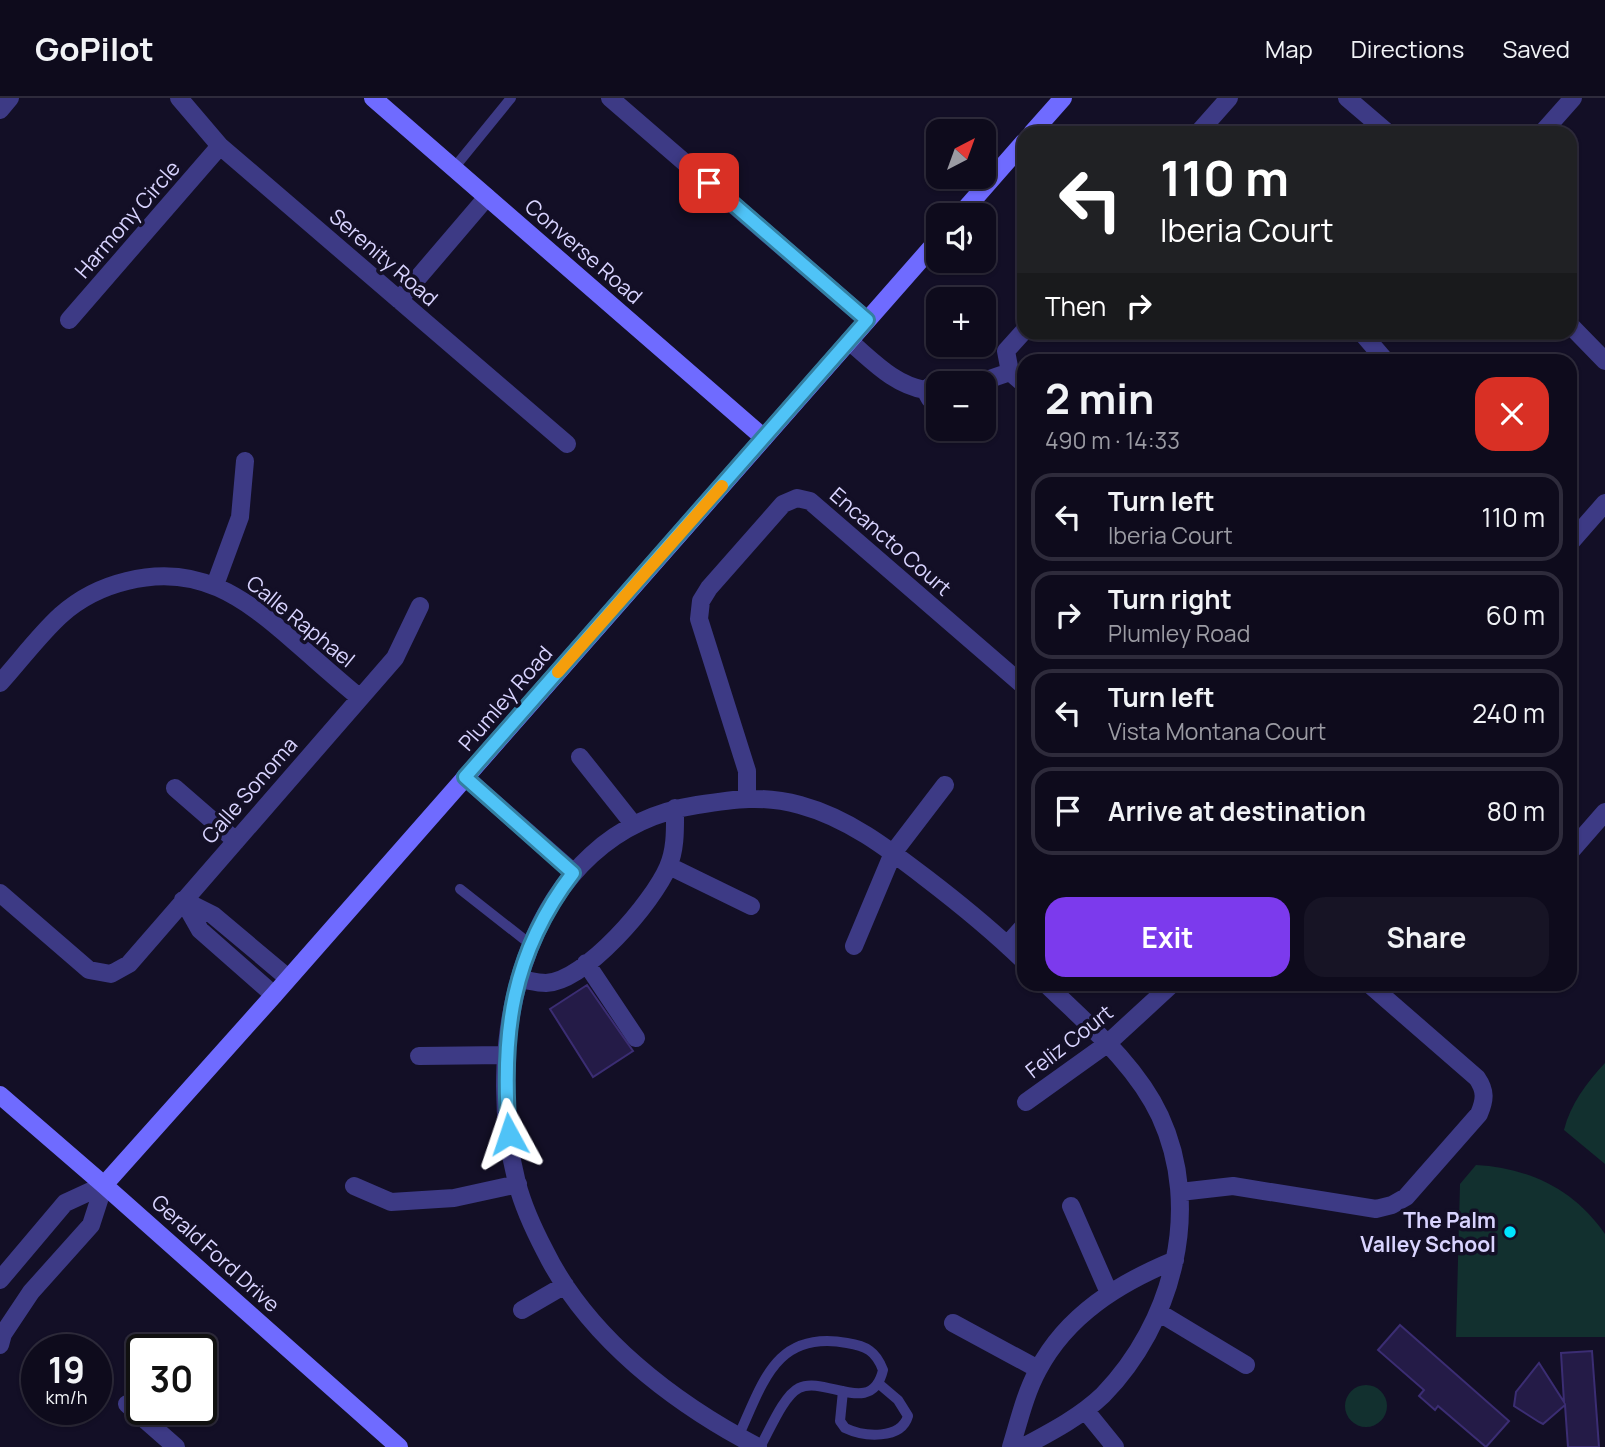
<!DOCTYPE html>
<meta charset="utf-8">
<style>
body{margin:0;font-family:Manrope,sans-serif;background:#171425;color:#f1f3f6;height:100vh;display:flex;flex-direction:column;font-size:26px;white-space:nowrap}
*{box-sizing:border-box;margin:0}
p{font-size:23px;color:#9b9ba3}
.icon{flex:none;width:38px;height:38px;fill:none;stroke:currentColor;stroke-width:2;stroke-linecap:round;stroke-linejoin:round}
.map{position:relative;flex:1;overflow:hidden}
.side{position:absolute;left:1017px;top:256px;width:560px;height:637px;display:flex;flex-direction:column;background:#0e0b1c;border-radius:21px;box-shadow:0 2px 5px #0004,0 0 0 2px #2e2b3b}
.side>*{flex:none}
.guide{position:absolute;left:1017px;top:28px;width:560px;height:214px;border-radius:21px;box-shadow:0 2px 5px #0004,0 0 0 2px #2e2b3b;background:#202124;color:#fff;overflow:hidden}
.needle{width:46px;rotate:41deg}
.buttons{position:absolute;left:926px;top:21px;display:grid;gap:14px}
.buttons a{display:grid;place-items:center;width:70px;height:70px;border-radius:14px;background:#0e0b1c;box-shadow:0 2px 5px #0004,0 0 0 2px #2e2b3b;font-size:35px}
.speed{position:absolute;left:21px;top:1236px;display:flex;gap:14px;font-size:35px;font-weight:700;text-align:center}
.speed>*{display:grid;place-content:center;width:91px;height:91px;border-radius:50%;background:#0e0b1c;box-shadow:0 2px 5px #0004,0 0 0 2px #2e2b3b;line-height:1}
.speed small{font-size:18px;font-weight:400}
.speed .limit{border:4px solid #111;border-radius:10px;background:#fff;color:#111}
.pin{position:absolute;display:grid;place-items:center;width:60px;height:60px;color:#fff;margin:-30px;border-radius:14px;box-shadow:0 4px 10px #0006}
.me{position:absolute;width:77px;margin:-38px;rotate:355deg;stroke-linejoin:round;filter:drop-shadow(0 0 5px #0008)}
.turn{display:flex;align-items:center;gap:24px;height:147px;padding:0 28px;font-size:32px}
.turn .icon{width:91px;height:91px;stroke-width:2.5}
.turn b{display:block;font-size:49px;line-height:60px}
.then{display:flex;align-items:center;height:66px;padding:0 28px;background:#0003;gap:14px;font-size:26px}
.round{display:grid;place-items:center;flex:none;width:74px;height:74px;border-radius:21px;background:#171425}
.summary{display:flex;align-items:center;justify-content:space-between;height:119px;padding:0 28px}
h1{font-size:42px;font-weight:700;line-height:52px}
.cta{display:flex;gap:14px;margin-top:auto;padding:14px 28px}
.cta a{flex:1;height:80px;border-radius:21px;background:#7c3aed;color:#fff;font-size:28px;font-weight:700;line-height:80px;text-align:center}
.cta a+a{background:#171425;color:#f1f3f6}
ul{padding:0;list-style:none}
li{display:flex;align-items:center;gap:21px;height:88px;margin:0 14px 10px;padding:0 14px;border:4px solid #2e2b3b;border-radius:21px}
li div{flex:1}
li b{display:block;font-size:26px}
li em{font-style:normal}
header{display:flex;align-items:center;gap:42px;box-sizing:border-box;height:98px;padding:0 35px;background:#0e0b1c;border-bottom:2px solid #2e2b3b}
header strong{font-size:33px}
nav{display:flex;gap:38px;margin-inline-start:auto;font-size:24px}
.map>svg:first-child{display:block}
.green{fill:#12302f}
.building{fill:#241b47;stroke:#3b2d73;stroke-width:2}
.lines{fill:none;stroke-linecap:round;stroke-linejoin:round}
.lane{stroke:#3d3a85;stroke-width:10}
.street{stroke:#3d3a85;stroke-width:18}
.secondary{stroke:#6f6bff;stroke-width:18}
.route-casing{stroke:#337fa1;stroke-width:18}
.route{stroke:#4fc3f7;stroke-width:12}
.slow{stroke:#f59e0b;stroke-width:12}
.poi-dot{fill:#00e5ff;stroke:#130f26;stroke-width:2.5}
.labels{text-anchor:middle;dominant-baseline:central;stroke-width:7;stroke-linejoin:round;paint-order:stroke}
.street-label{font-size:21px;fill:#d9d4ff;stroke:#130f26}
.poi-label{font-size:21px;font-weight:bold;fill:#d9d4ff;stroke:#130f26;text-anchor:end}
</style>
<header>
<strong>GoPilot</strong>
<nav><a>Map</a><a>Directions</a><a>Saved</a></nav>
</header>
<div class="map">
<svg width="1605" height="1349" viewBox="0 0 1605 1349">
<rect width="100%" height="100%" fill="#130f26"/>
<path class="green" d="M1605 965V1066L1564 1032C1570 1007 1587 984 1605 965Z
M1476 1067C1529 1070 1574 1091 1605 1136V1239H1456L1460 1086Z
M1345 1308a21 21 0 1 1 42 0a21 21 0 1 1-42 0Z"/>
<path class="building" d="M587 887 633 953 593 979 550 911Z
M1400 1227 1509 1323 1486 1349 1438 1308 1435 1312 1419 1298 1424 1292 1378 1252Z
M1592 1253 1599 1349H1568L1565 1307 1543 1326 1539 1324 1514 1308 1516 1294 1539 1265 1564 1304 1561 1255Z"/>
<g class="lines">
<path class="lane" d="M454 70 511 0
M460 791 530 846
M843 1293 840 1323 845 1330C864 1339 901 1342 908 1318L898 1302 878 1285
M738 1339C763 1285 775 1232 847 1245 866 1248 876 1253 883 1272 872 1320 825 1277 799 1290 783 1298 769 1334 760 1349"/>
<path class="street" d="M179 0 220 48 567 346
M610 0 867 222
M1347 0 1388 35
M0 12 10 0
M1198 35 1229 0
M1542 35 1573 0
M399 202 487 99
M69 222 220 48
M1570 227 1605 263
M1361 234 1385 262
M849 243C873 263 893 286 925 292L938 283 948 285
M1010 274 1006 253 1024 233
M1010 274 1024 286
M978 285 1010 274
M925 292 930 301 938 307
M1570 445 1605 405
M215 487 240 419 245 363
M0 585C20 563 39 537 61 517 80 500 102 489 127 483 198 465 244 499 295 544 317 563 338 582 360 600
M580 659 634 727
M465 679 574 775
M175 690 236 743
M747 699V673L699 521 701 503 709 490 783 406 797 400 810 403 1024 588
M1570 754 1605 714
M669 768 751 808
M0 795 89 872 111 876 129 866 395 560 420 508
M1007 847 1024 828
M854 848 893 755 945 687
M586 865 636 940
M519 881C527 882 537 885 546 885 586 883 653 804 668 769 676 751 675 730 675 710
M274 897 200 832 183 802 213 817 288 880
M419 958 506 957
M1026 1004 1107 946 1170 888
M354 1088 391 1104 454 1100 518 1086
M1180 1094 1233 1088 1376 1111 1392 1107 1406 1099 1479 1016C1485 1002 1486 993 1477 980L1369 886
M1071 1108 1109 1195
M0 1182 65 1105 104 1087
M522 1212 565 1187
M1158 1214 1246 1267
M953 1225 1038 1271
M0 1247 3 1236 31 1194 91 1127 104 1087
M127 1306 176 1349
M1085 1312 1115 1349
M758 1349C674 1305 588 1240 545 1153 534 1132 523 1108 517 1085 480 941 526 733 697 707 735 701 763 697 800 707 848 720 887 750 926 780 960 806 993 833 1024 863
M1011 1349C1019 1323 1025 1296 1038 1272 1067 1217 1119 1185 1175 1162
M1023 1349C1051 1334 1080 1319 1103 1297 1173 1225 1203 1111 1160 1018 1135 965 1087 926 1046 886"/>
<path class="secondary" d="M373 0 764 340
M1032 35 1063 0
M960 117 1024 44
M0 997 104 1087 399 1349
M104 1087 274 897 938 142"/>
</g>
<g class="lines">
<defs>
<path id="route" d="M509 1036C501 936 511 856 573 775L465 679 867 222 709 85"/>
</defs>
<use href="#route" class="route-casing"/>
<use href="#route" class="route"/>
<path class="slow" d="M558 574 722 388"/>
</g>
<circle class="poi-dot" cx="1510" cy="1134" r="7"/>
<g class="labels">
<g class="street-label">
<text transform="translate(127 121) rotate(-49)">Harmony Circle</text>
<text transform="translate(584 153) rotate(41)">Converse Road</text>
<text transform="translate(384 159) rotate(41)">Serenity Road</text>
<text transform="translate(891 443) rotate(41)">Encancto Court</text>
<text transform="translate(301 523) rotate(39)">Calle Raphael</text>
<text transform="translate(505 600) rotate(-49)">Plumley Road</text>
<text transform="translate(249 692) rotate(-49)">Calle Sonoma</text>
<text transform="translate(1069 943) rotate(-38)">Feliz Court</text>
<text transform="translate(216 1155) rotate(42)">Gerald Ford Drive</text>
</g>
<g class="poi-label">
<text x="1496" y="1122">The Palm<tspan x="1496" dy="24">Valley School</tspan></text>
</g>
</g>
</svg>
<div class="buttons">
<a><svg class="needle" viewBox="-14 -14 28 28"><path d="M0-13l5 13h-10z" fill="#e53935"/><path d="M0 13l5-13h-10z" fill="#9b9ba3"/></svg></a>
<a><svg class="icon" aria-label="sound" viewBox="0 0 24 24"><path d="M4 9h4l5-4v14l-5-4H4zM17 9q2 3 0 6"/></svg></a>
<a>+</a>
<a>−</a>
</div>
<div class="speed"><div>19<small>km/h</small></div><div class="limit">30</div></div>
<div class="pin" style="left:709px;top:85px;background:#d93025"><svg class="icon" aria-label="arrive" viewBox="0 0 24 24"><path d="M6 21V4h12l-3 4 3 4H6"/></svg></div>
<svg class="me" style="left:509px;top:1036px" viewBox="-20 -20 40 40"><path d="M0-17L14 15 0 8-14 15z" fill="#4fc3f7" stroke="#fff" stroke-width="4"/></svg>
<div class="guide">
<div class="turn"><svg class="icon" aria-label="left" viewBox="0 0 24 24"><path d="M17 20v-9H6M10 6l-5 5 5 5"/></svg><div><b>110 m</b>Iberia Court</div></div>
<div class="then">Then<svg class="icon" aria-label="right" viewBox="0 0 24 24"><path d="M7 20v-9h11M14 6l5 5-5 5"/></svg></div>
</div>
<section class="side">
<div class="summary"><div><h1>2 min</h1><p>490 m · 14:33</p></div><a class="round" style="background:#d93025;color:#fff"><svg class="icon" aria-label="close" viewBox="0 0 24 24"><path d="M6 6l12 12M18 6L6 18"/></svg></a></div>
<ul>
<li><svg class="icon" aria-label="left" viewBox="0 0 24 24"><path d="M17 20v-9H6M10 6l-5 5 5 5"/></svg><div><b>Turn left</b><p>Iberia Court</p></div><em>110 m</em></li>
<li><svg class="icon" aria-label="right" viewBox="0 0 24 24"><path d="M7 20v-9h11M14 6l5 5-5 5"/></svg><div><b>Turn right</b><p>Plumley Road</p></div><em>60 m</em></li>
<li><svg class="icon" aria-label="left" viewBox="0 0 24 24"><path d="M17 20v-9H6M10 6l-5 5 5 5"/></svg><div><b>Turn left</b><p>Vista Montana Court</p></div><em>240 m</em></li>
<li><svg class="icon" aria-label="arrive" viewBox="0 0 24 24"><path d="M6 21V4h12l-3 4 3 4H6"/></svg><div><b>Arrive at destination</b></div><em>80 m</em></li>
</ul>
<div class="cta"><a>Exit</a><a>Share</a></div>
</section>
</div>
